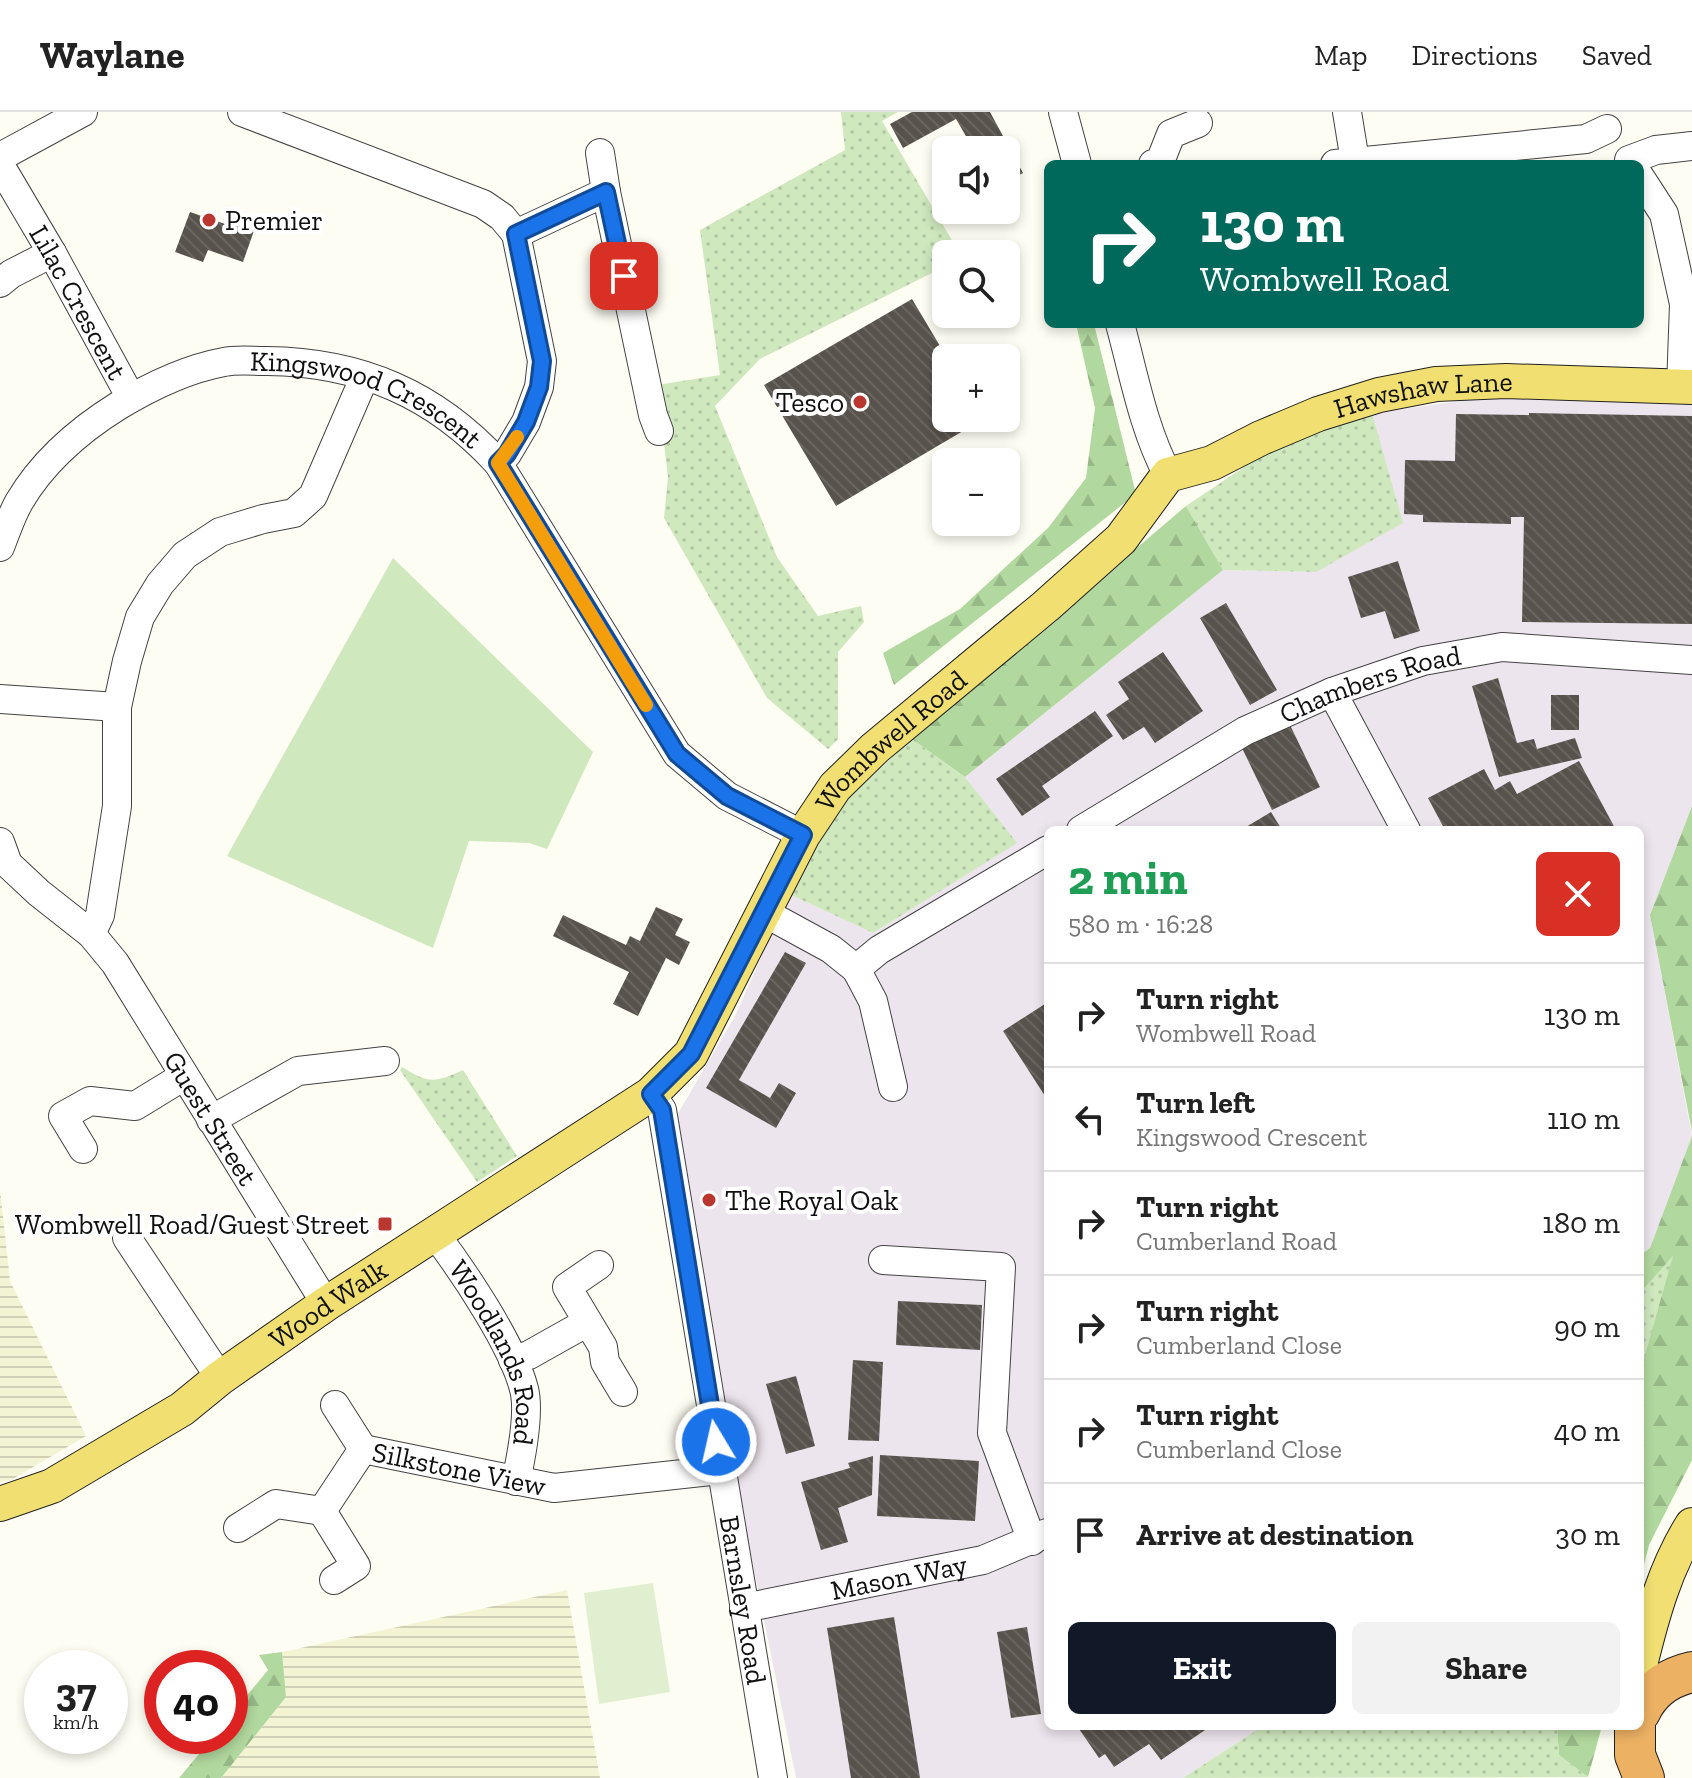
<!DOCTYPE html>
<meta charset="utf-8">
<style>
body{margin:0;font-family:"Zilla Slab",serif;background:#f2f2f2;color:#222;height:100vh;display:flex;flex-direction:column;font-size:30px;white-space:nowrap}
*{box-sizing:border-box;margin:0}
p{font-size:26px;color:#767676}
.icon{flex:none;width:44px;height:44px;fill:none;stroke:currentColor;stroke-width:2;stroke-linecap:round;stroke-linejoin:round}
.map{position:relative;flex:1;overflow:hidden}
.side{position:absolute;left:1044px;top:714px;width:600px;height:904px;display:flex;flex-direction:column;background:#fff;border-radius:12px;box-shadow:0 4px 12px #0003}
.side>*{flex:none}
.banner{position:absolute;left:1044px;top:48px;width:600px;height:168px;border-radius:12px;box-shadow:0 4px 12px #0003;background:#00695c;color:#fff;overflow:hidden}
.fabs{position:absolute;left:932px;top:24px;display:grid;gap:16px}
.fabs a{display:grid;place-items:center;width:88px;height:88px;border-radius:12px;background:#fff;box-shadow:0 4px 12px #0003;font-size:40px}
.speed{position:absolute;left:24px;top:1538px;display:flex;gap:16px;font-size:40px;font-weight:700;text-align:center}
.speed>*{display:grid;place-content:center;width:104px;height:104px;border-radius:50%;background:#fff;box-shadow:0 4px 12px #0003;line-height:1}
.speed small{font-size:20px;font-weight:400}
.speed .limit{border:12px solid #d22;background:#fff;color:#111}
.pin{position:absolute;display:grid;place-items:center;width:68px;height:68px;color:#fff;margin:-34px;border-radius:16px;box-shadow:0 4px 12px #0006}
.me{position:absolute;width:88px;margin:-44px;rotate:351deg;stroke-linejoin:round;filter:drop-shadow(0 0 6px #0008)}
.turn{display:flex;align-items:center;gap:28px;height:168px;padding:0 24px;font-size:36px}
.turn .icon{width:104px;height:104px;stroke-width:2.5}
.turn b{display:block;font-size:56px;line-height:68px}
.round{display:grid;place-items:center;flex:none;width:84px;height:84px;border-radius:12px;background:#f2f2f2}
.headline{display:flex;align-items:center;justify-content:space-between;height:136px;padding:0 24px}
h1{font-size:48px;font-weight:700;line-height:60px;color:#1e9e55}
.primary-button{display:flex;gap:16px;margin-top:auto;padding:16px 24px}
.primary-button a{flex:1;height:92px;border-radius:12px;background:#111827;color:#fff;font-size:32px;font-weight:700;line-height:92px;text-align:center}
.primary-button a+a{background:#f2f2f2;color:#222}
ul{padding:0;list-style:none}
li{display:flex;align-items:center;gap:24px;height:104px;padding:0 24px;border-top:2px solid #e0e0e0}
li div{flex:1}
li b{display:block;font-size:30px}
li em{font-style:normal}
header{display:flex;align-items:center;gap:48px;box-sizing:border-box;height:112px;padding:0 40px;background:#fff;border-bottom:2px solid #e0e0e0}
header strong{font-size:38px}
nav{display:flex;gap:44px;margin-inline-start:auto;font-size:28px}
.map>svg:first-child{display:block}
.industrial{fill:#ede5ed}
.farmland{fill:url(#farmland-rules)}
.grass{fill:url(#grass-dots)}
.forest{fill:url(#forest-firs)}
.park{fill:#cfe8be}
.pitch{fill:#e0efcf}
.building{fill:url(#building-back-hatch)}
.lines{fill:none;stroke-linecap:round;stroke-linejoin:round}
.minor-casing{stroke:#434343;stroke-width:30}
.major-casing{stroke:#212121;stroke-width:36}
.highway-casing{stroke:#212121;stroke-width:42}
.minor{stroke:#fff;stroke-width:28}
.major{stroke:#f1e071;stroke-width:34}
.highway{stroke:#ecb163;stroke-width:40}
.route-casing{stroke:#114b97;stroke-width:20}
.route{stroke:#1a73e8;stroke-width:14}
.slow{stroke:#f59e0b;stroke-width:14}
.poi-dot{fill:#b9372e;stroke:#fff;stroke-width:3}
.labels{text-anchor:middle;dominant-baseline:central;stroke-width:8;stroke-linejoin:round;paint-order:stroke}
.poi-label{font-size:28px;fill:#101010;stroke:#fff;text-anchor:start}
.street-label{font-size:28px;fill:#101010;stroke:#fff}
</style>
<header>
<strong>Waylane</strong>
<nav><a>Map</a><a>Directions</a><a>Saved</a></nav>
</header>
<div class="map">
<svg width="1692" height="1666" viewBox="0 0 1692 1666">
<defs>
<pattern id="farmland-rules" width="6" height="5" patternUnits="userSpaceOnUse" patternTransform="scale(2)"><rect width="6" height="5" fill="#f3f4d4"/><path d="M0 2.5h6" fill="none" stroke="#cfd0b5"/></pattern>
<pattern id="grass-dots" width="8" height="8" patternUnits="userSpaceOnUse" patternTransform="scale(2)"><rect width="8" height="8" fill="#cfe8be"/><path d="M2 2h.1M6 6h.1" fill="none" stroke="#b1c6a2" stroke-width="1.8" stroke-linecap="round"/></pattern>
<pattern id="forest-firs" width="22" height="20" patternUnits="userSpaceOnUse" patternTransform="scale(2)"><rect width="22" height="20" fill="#b1d89e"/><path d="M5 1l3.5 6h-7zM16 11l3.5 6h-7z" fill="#97b887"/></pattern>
<pattern id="building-back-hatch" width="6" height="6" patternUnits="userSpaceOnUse" patternTransform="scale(2)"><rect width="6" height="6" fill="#58524c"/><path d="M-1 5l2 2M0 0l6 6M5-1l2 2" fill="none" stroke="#6b6661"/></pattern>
</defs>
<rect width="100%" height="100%" fill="#fefdf3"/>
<path class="industrial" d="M1497 284 1692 292V694L1650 803 1692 1024 1650 1136 1640 1143V718H1048V1614H1263L1183 1666H796L741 1394 677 1003 735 904 789 782 873 821 1016 731 965 665 1223 458 1316 460 1372 301Z"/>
<path class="farmland" d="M0 1077 10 1169 86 1324 11 1368 0 1370Z
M567 1478 600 1666H221L286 1585 282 1540Z"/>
<path class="grass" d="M841 0H898L882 9 960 142H946V154L760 247 715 294 777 445 818 504 861 494 864 510 838 540V627L828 637 767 586 664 406 668 365 657 273 720 263 700 118 845 38Z
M1372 301 1403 411 1316 460 1223 458 1186 394 1277 333Z
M912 627 965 665 1017 731 873 821 789 782 844 690Z
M402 955C430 972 434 971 463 958L517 1044 477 1070 400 958Z
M1674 1142 1640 1260V1181Z
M1263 1614H1557L1559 1643 1588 1665 1183 1666Z"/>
<path class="forest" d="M1076 212H1094L1136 382 894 573 883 541 960 497 1048 416 1086 366 1095 296Z
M1186 394 1223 458 965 665 912 627Z
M1692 694V1020L1650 803Z
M1692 1024V1348L1649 1433 1640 1469V1260L1673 1144 1640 1181V1143L1650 1136Z
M282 1540 286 1585 221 1666H179L214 1624H230V1604L268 1558 259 1543Z
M1557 1614H1602L1588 1665 1559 1643Z"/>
<path class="park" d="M393 446 593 640 547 737 529 731 469 729 433 836 227 744Z"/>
<path class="pitch" d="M653 1471 670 1580 599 1592 584 1481Z"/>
<path class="building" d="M912 0H990L1023 61 1006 70V38H958L970 31 956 7 903 36 890 12Z
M190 100 228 113 231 104 256 113 243 150 208 138 203 150 175 140Z
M912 187 946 244V306H985L836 394 764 273Z
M1529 301 1692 304V512L1522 510 1524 405H1511V412L1423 410V403L1404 402 1405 348 1455 349 1456 302 1529 303Z
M1398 449 1420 519 1394 527 1385 499 1361 506 1348 465Z
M1226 491 1277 578 1250 593 1200 506Z
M1163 540 1203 599 1155 631 1144 615 1123 628 1106 603 1129 587 1118 570Z
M1498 566 1517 631 1534 627 1537 637 1575 626 1582 646 1499 665 1472 574Z
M1551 583H1579V618H1551Z
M1095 599 1113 624 1042 674 1050 685 1022 704 996 667Z
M1290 613 1320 675 1272 698 1242 636Z
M1579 649 1616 718H1445L1428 686 1484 657 1495 678 1510 669 1517 682Z
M1271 700 1282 718H1241Z
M656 795 683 807 675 823 690 830 679 853 666 846 638 904 613 892 629 860 553 824 563 803 626 833 630 824 640 829Z
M785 840 806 851 739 968 770 986 779 971 796 981 776 1016 706 976Z
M1048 890V982L1045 984 1003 919Z
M898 1189 982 1193 980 1238 896 1233Z
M853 1248 883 1250 879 1329 848 1328Z
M796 1264 815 1334 786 1342 766 1272Z
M880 1343 979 1349 975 1409 877 1404Z
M873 1344 872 1383 838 1396 848 1430 821 1438 801 1370 850 1356 848 1351Z
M894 1505 920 1666H851L827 1516Z
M1027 1515 1041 1602 1011 1606 997 1520Z
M1077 1614H1211L1161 1648 1149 1632 1114 1655 1105 1642 1099 1646Z"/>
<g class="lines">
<defs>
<g id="minor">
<path d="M242 0 483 92 502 105 516 122 542 249 539 275 526 310 507 342 498 351"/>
<path d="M1063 0 1077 52"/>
<path d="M1347 0 1355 49"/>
<path d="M600 41 606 80"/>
<path d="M0 45 83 0"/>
<path d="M1629 48 1656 38 1692 34"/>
<path d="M1153 52 1160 50 1171 22 1198 11"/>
<path d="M1335 52 1586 27 1607 17"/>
<path id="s1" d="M0 53 52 141 131 286"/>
<path d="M1640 65 1664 102 1684 192 1681 275"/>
<path d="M516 122 606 80 653 303 659 319"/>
<path d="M0 171 11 162 52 141"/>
<path d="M1120 212C1134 263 1143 316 1168 363"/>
<path id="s2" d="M0 435C6 420 11 404 19 390 43 349 78 319 118 294 151 274 186 257 224 250 237 247 253 249 267 249 360 250 435 282 498 351L677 642 727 684 803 723"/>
<path d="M1332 580 1406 718"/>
<path d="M0 587 117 595"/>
<path id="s3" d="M1081 718 1245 619 1332 580 1423 549 1502 535 1692 548"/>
<path id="s4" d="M0 730 8 752 39 781 91 822 115 851 326 1192"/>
<path d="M765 801 831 837 856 857 879 838 1048 738"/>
<path d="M91 822 100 803 117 694V595L127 549 140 505 160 472 185 443 220 420 263 407 294 401 313 384 365 264"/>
<path d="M856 857 873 889 893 975"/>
<path id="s5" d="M651 982 662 998 773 1666"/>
<path d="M211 1008 298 959 385 949"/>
<path d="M83 1037 63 1004 90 989 135 994 184 964"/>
<path id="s6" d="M435 1122C463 1159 513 1233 524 1277 530 1300 521 1346 516 1369"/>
<path d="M127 1126 220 1266"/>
<path d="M883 1148 1001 1155 992 1321 1032 1429"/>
<path d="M599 1153 567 1175 603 1235 605 1250 623 1280"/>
<path d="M513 1248 529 1243 586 1211"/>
<path d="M335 1293 363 1337"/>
<path d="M322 1399 356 1454 334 1468"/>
<path id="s7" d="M238 1416 276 1392 322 1399 363 1337 554 1376 720 1358"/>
<path id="s8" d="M744 1496 983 1448 1047 1421"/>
</g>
<g id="major">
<path id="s9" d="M0 1392 52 1374 182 1297 220 1266 326 1192 651 982 691 942 803 723 835 675 875 636 1046 494 1121 427 1168 363 1212 351 1261 326 1318 302 1379 283 1436 272 1506 269 1692 275"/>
<path d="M1640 1553C1652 1504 1665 1456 1692 1413"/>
</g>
<path id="highway" d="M1640 1600C1650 1578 1669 1565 1692 1560
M1635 1614V1643L1644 1666"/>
</defs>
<use href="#minor" class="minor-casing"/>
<use href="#major" class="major-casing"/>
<use href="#highway" class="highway-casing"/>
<use href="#minor" class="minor"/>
<use href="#major" class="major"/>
<use href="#highway" class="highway"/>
</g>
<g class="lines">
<defs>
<path id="route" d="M624 164 606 80 516 122 542 249 539 275 526 310 507 342 498 351 677 642 727 684 803 723 691 942 651 982 662 998 716 1330"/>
</defs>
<use href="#route" class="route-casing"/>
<use href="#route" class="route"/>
<path class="slow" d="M517 325 498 351 646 593"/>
</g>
<g class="poi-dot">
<circle cx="209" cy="108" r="8"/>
<circle cx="860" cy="290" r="8"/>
<circle cx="709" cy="1088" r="8"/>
<rect x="377" y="1104" width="16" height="16" rx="4"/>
</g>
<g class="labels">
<g class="poi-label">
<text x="225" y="108">Premier</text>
<text x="844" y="290" text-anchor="end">Tesco</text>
<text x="725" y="1088">The Royal Oak</text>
<text x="369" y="1112" text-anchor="end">Wombwell Road/Guest Street</text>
</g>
<g class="street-label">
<text stroke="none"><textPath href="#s1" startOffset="158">Lilac Crescent</textPath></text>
<text stroke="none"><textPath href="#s9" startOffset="1860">Hawshaw Lane</textPath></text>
<text stroke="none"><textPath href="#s2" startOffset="454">Kingswood Crescent</textPath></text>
<text stroke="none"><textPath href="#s3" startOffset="326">Chambers Road</textPath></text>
<text stroke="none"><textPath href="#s9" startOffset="1204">Wombwell Road</textPath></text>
<text stroke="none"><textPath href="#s4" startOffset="352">Guest Street</textPath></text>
<text stroke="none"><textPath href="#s9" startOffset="386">Wood Walk</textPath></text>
<text stroke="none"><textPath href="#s6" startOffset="136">Woodlands Road</textPath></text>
<text stroke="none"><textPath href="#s7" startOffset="264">Silkstone View</textPath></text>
<text stroke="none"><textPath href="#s8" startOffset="158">Mason Way</textPath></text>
<text stroke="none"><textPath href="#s5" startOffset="516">Barnsley Road</textPath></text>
</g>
</g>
</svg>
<div class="fabs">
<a><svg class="icon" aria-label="sound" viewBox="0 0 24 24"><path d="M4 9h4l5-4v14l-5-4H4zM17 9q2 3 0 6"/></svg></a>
<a><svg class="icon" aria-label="search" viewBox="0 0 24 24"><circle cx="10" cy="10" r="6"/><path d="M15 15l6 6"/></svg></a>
<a>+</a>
<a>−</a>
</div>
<div class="speed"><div>37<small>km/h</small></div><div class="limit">40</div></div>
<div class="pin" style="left:624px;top:164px;background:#d93025"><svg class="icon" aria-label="arrive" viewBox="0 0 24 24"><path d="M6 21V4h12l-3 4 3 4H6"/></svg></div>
<svg class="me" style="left:716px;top:1330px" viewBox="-20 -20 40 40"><circle r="17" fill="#1a73e8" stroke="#fff" stroke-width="3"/><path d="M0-11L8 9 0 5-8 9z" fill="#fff"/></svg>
<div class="banner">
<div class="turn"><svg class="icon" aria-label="right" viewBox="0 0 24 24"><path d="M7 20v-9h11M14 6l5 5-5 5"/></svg><div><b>130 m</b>Wombwell Road</div></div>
</div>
<section class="side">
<div class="headline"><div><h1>2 min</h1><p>580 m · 16:28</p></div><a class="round" style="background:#d93025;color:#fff"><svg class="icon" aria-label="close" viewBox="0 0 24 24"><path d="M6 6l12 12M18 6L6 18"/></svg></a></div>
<ul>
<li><svg class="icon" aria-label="right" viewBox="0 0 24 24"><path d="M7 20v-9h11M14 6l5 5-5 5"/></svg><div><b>Turn right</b><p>Wombwell Road</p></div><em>130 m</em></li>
<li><svg class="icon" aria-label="left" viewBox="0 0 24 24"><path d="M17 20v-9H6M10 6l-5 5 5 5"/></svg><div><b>Turn left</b><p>Kingswood Crescent</p></div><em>110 m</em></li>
<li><svg class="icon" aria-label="right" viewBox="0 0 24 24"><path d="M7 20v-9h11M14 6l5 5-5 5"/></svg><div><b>Turn right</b><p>Cumberland Road</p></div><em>180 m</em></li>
<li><svg class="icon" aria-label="right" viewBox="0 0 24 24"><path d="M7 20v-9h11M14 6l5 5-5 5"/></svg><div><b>Turn right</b><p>Cumberland Close</p></div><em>90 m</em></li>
<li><svg class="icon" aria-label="right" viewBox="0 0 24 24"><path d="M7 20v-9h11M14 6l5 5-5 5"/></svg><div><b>Turn right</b><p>Cumberland Close</p></div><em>40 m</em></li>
<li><svg class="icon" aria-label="arrive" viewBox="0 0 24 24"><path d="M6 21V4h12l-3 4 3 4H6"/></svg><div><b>Arrive at destination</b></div><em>30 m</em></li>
</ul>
<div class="primary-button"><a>Exit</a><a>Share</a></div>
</section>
</div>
